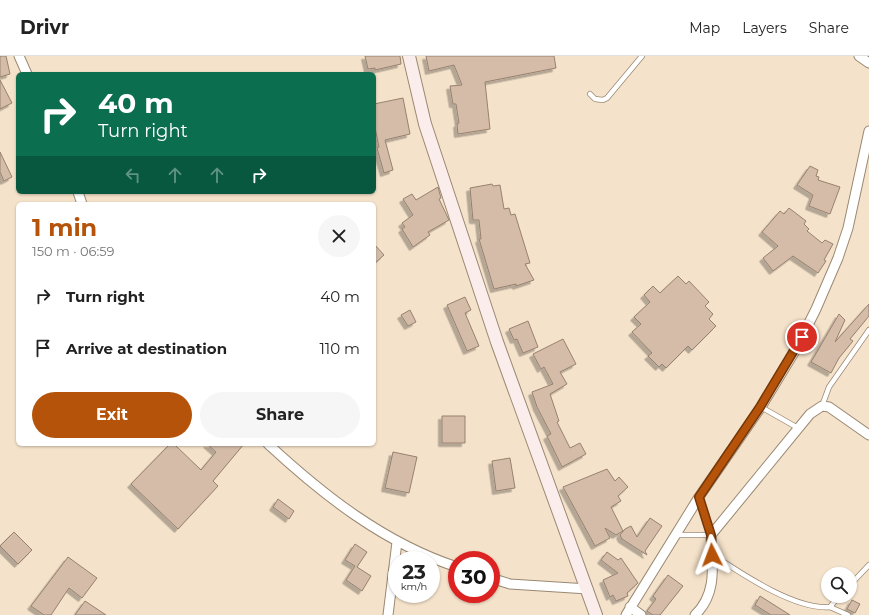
<!DOCTYPE html>
<meta charset="utf-8">
<style>
body{margin:0;font-family:Montserrat,sans-serif;background:#f6f6f6;color:#222;height:100vh;display:flex;flex-direction:column;font-size:15px;white-space:nowrap}
*{box-sizing:border-box;margin:0}
p{font-size:13px;color:#767676}
.icon{flex:none;width:22px;height:22px;fill:none;stroke:currentColor;stroke-width:2;stroke-linecap:round;stroke-linejoin:round}
.map{position:relative;flex:1;overflow:hidden}
.panel{position:absolute;left:16px;top:146px;width:360px;height:244px;display:flex;flex-direction:column;background:#fff;border-radius:6px;box-shadow:0 1px 3px #0004}
.panel>*{flex:none}
.guide{position:absolute;left:16px;top:16px;width:360px;height:122px;border-radius:6px;box-shadow:0 1px 3px #0004;background:#0b6e4f;color:#fff;overflow:hidden}
.buttons{position:absolute;left:821px;top:511px;display:grid;gap:8px}
.buttons a{display:grid;place-items:center;width:36px;height:36px;border-radius:50%;background:#fff;box-shadow:0 1px 3px #0004;font-size:20px}
.speed{position:absolute;left:388px;top:495px;display:flex;gap:8px;font-size:20px;font-weight:700;text-align:center}
.speed>*{display:grid;place-content:center;width:52px;height:52px;border-radius:50%;background:#fff;box-shadow:0 1px 3px #0004;line-height:1}
.speed small{font-size:10px;font-weight:400}
.speed .limit{border:6px solid #d22;background:#fff;color:#111}
.pin{position:absolute;display:grid;place-items:center;width:34px;height:34px;color:#fff;margin:-17px;border:2px solid #fff;border-radius:50%;box-shadow:0 1px 4px #0007}
.me{position:absolute;width:44px;margin:-22px;rotate:357deg;stroke-linejoin:round;filter:drop-shadow(0 0 3px #0008)}
.turn{display:flex;align-items:center;gap:14px;height:84px;padding:0 16px;font-size:18px}
.turn .icon{width:52px;height:52px;stroke-width:2.5}
.turn b{display:block;font-size:28px;line-height:34px}
.lanes{display:flex;align-items:center;height:38px;padding:0 16px;background:#0003;justify-content:center;gap:20px;direction:ltr}
.lanes .off{opacity:.35}
.round{display:grid;place-items:center;flex:none;width:42px;height:42px;border-radius:21px;background:#f6f6f6}
.headline{display:flex;align-items:center;justify-content:space-between;height:68px;padding:0 16px}
h1{font-size:24px;font-weight:700;line-height:30px;color:#b45309}
.cta{display:flex;gap:8px;margin-top:auto;padding:8px 16px}
.cta a{flex:1;height:46px;border-radius:24px;background:#b45309;color:#fff;font-size:16px;font-weight:700;line-height:46px;text-align:center}
.cta a+a{background:#f6f6f6;color:#222}
ul{padding:0;list-style:none}
li{display:flex;align-items:center;gap:12px;height:52px;padding:0 16px}
li div{flex:1}
li b{display:block;font-size:15px}
li em{font-style:normal}
header{display:flex;align-items:center;gap:24px;box-sizing:border-box;height:56px;padding:0 20px;background:#fff;border-bottom:1px solid #e0e0e0}
header strong{font-size:19px}
nav{display:flex;gap:22px;margin-inline-start:auto;font-size:14px}
.map>svg:first-child{display:block}
.building{fill:#d4bca9;stroke:#97816f;filter:url(#shadow)}
.lines{fill:none;stroke-linecap:round;stroke-linejoin:round}
.lane-casing{stroke:#9a8973;stroke-width:6}
.street-casing{stroke:#9a8973;stroke-width:11}
.secondary-casing{stroke:#9a8973;stroke-width:14}
.lane{stroke:#fff;stroke-width:4.5}
.street{stroke:#fff;stroke-width:9}
.secondary{stroke:#fbedeb;stroke-width:12}
.route-casing{stroke:#753606;stroke-width:10}
.route{stroke:#b45309;stroke-width:7}
</style>
<header>
<strong>Drivr</strong>
<nav><a>Map</a><a>Layers</a><a>Share</a></nav>
</header>
<div class="map">
<svg width="869" height="559" viewBox="0 0 869 559">
<defs>
<filter id="shadow"><feDropShadow dx="-3.5" dy="3.5" stdDeviation="0" flood-color="#0004"/></filter>
</defs>
<rect width="100%" height="100%" fill="#f5e2ca"/>
<path class="building" d="M0 0H6L10 18 0 21Z
M365 0H400L401 8 375 14V12L368 13Z
M426 0H554L556 12 485 26 490 73 458 78 457 68 459 67 456 48H453L450 30 462 29 454 9 429 15Z
M0 24 12 47 0 53Z
M403 42 410 78 385 84 393 114 384 117 377 92 379 91 374 67V48Z
M0 96 12 121 4 125 0 116Z
M810 110 818 114 816 120 819 121 818 124 840 131 830 158 809 150 813 139 797 129Z
M492 128 493 130 500 129 504 153 509 152 511 159 515 158 530 207 525 208 534 224 516 230V228L494 233 479 183H481L479 164H473L470 132Z
M438 131 441 142 439 143 449 164 428 176 430 179 413 191 402 173 405 171 402 167 413 159 403 143 412 138 416 144Z
M789 152 806 165 804 168 809 173 807 175 822 187 825 184 833 188 824 204 826 205 818 217 793 200 773 215 763 202 778 190 762 176 780 155 784 158Z
M374 188 384 199 374 208Z
M678 220 686 228 689 225 709 246 705 250 713 258 709 263 716 270 692 294 688 290 666 312 662 308 659 311 648 300 652 297 632 276 641 268 634 261 650 246 644 239 653 230 660 237Z
M465 241 471 254 465 257 479 290 467 295 447 249Z
M869 248V260L850 283 853 285 839 302 831 317 811 306 839 258 845 264 835 286Z
M410 254 416 266 408 270 401 259Z
M528 265 538 291 523 297 517 283 514 284 509 273Z
M563 283 576 308 560 316 567 328 550 338 559 365 557 366 570 392 580 387 586 398 562 411 547 380 551 378 537 351 532 336 553 328 544 311 541 313 533 298Z
M442 360H465V387H442Z
M170 388H174L201 414 216 396 207 388H244L213 425 218 430 178 473 131 428Z
M393 396 417 401 409 437 385 432Z
M510 402 515 432 496 435 492 405Z
M607 413 615 425 619 421 628 431 618 440 621 445 611 451 623 475 616 479 605 472 610 482 595 490 563 431Z
M278 443 294 455 289 463 273 451Z
M650 462 662 470 645 495 647 499 622 483 620 479 625 473 631 470 637 481Z
M14 476 32 494 18 508 0 490Z
M355 488 367 496 357 511 371 520 362 535 346 524 355 510 345 504Z
M607 496 618 504 621 502 638 527 627 537 628 540 616 545 613 539 610 541 603 524 618 517 601 504Z
M68 501 97 522 82 542 69 532 51 559H44L31 550Z
M668 519 683 530 660 559H653L647 555 656 543 653 540Z
M760 540 790 559H771L755 549Z
M852 544 860 548 855 557 847 553Z
M85 545 106 559H75Z"/>
<g class="lines">
<defs>
<path id="lane" d="M590 38 595 43 603 44 607 42 642 0
M822 350 829 331 869 274
M761 351 798 372
M676 479H711L699 441
M713 499C742 518 795 554 830 551L839 540
M850 529 869 509
M830 551 848 559"/>
<path id="street" d="M19 0 27 18
M859 0 869 7
M78 136 82 148
M268 388C323 439 384 487 457 511
M491 522 510 528 588 533
M630 551 641 559
M388 559 397 486
M626 559 699 441 761 351 795 295 816 253 838 202 848 172 869 75
M695 559C718 537 712 508 711 479L810 358 822 350 829 351 869 379"/>
<path id="secondary" d="M409 0 425 68 497 286 596 559"/>
</defs>
<use href="#lane" class="lane-casing"/>
<use href="#street" class="street-casing"/>
<use href="#secondary" class="secondary-casing"/>
<use href="#lane" class="lane"/>
<use href="#street" class="street"/>
<use href="#secondary" class="secondary"/>
</g>
<g class="lines">
<defs>
<path id="route" d="M712 499 711 479 699 441 760 351 802 281"/>
</defs>
<use href="#route" class="route-casing"/>
<use href="#route" class="route"/>
</g>
</svg>
<div class="buttons">
<a><svg class="icon" aria-label="search" viewBox="0 0 24 24"><circle cx="10" cy="10" r="6"/><path d="M15 15l6 6"/></svg></a>
</div>
<div class="speed"><div>23<small>km/h</small></div><div class="limit">30</div></div>
<div class="pin" style="left:802px;top:281px;background:#d93025"><svg class="icon" aria-label="arrive" viewBox="0 0 24 24"><path d="M6 21V4h12l-3 4 3 4H6"/></svg></div>
<svg class="me" style="left:712px;top:499px" viewBox="-20 -20 40 40"><path d="M0-17L14 15 0 8-14 15z" fill="#b45309" stroke="#fff" stroke-width="4"/></svg>
<div class="guide">
<div class="turn"><svg class="icon" aria-label="right" viewBox="0 0 24 24"><path d="M7 20v-9h11M14 6l5 5-5 5"/></svg><div><b>40 m</b>Turn right</div></div>
<div class="lanes"><svg class="icon off" aria-label="left" viewBox="0 0 24 24"><path d="M17 20v-9H6M10 6l-5 5 5 5"/></svg><svg class="icon off" aria-label="ahead" viewBox="0 0 24 24"><path d="M12 20V5M6 11l6-6 6 6"/></svg><svg class="icon off" aria-label="ahead" viewBox="0 0 24 24"><path d="M12 20V5M6 11l6-6 6 6"/></svg><svg class="icon" aria-label="right" viewBox="0 0 24 24"><path d="M7 20v-9h11M14 6l5 5-5 5"/></svg></div>
</div>
<section class="panel">
<div class="headline"><div><h1>1 min</h1><p>150 m · 06:59</p></div><a class="round"><svg class="icon" aria-label="close" viewBox="0 0 24 24"><path d="M6 6l12 12M18 6L6 18"/></svg></a></div>
<ul>
<li><svg class="icon" aria-label="right" viewBox="0 0 24 24"><path d="M7 20v-9h11M14 6l5 5-5 5"/></svg><div><b>Turn right</b></div><em>40 m</em></li>
<li><svg class="icon" aria-label="arrive" viewBox="0 0 24 24"><path d="M6 21V4h12l-3 4 3 4H6"/></svg><div><b>Arrive at destination</b></div><em>110 m</em></li>
</ul>
<div class="cta"><a>Exit</a><a>Share</a></div>
</section>
</div>
